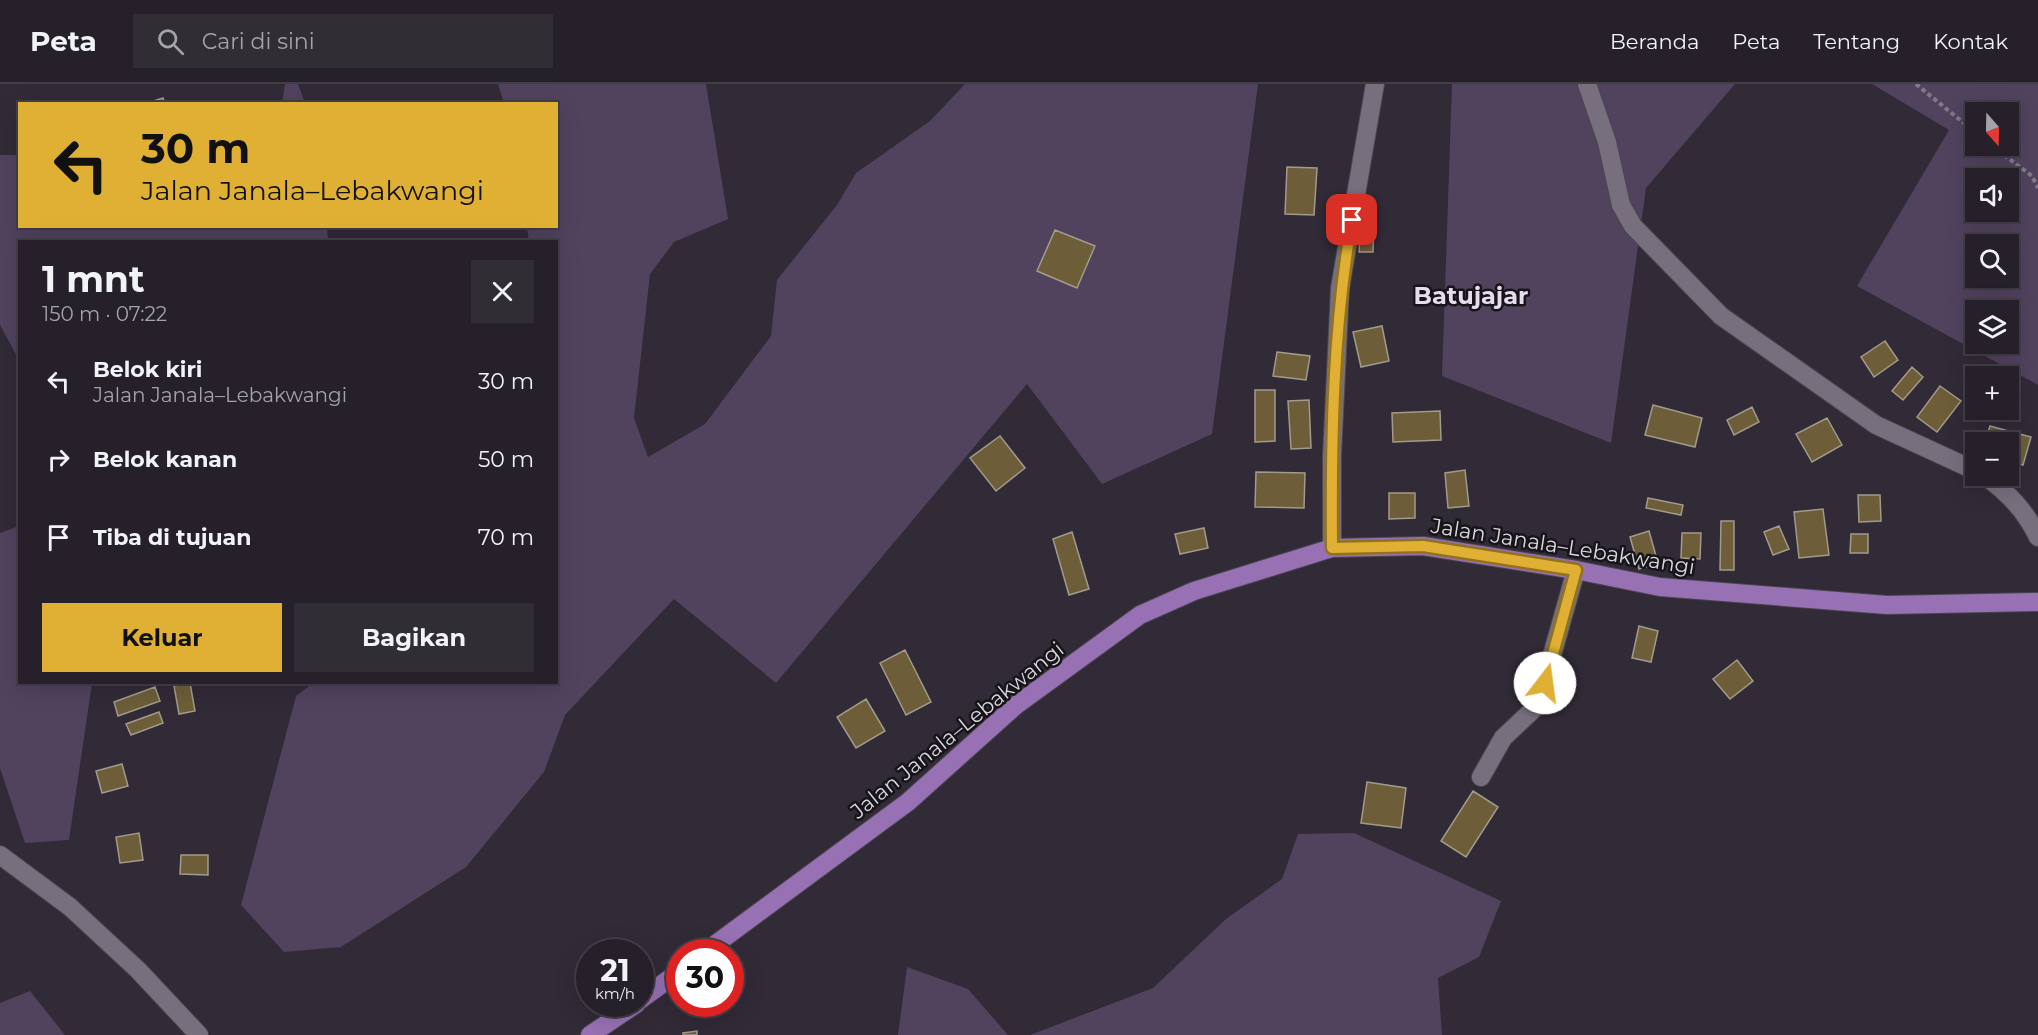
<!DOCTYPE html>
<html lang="id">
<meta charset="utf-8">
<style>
body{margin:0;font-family:Montserrat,sans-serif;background:#312d35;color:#f1f3f6;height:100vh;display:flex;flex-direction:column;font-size:22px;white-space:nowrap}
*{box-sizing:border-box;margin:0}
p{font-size:20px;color:#a3a3a8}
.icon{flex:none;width:33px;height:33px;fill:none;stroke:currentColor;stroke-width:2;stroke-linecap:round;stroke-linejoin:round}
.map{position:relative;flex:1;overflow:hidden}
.details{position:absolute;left:18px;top:156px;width:540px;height:444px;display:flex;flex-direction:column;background:#252029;border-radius:0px;box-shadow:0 6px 24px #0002,0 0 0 2px #423e46}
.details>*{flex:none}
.hud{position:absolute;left:18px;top:18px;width:540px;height:126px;border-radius:0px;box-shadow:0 6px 24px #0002,0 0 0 2px #423e46;background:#dfb033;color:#111;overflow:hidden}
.needle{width:39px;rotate:160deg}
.controls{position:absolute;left:1965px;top:18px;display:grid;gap:12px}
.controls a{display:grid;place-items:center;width:54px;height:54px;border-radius:0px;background:#252029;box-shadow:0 6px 24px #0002,0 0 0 2px #423e46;font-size:30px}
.speed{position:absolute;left:576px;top:855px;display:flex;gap:12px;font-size:30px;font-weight:700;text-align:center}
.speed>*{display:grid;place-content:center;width:78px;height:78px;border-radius:50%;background:#252029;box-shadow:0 6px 24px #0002,0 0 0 2px #423e46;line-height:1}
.speed small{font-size:15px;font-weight:400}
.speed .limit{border:9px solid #d22;background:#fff;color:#111}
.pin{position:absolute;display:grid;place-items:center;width:51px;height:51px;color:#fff;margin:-26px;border-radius:12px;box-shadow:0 3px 9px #0006}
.me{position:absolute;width:66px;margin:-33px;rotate:15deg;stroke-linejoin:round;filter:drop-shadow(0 0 4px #0008)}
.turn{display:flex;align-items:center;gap:21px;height:126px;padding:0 24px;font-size:27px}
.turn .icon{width:78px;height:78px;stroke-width:2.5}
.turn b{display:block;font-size:42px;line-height:51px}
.round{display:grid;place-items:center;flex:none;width:63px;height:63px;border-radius:0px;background:#312d35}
.summary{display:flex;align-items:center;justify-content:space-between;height:102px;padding:0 24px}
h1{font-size:36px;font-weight:700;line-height:45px}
.button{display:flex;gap:12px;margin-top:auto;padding:12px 24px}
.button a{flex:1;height:69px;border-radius:0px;background:#dfb033;color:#111;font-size:24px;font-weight:700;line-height:69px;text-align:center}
.button a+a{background:#312d35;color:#f1f3f6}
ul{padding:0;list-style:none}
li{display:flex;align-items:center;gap:18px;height:78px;padding:0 24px}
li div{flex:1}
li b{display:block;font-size:22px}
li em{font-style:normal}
header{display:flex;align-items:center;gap:36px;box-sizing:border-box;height:84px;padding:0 30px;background:#252029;border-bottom:2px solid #423e46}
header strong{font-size:28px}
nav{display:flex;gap:33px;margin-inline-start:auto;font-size:21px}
.search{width:420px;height:54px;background:#312d35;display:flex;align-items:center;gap:15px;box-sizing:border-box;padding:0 21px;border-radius:0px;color:#a3a3a8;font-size:22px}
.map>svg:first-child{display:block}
.green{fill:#51425e;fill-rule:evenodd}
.building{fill:#6d5e39;stroke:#a29b8b;stroke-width:1.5}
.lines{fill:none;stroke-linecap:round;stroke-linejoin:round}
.minor-casing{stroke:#4b4650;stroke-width:20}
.major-casing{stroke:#4b4650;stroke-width:20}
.path{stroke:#7f7a84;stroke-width:4;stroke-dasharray:4.5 3;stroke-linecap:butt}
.minor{stroke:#776f7d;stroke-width:18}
.major{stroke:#9871b5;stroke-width:18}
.route-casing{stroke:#917221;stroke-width:15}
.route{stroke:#dfb033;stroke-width:10}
.labels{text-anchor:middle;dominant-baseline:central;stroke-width:5;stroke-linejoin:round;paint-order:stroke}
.street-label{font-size:21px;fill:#dbd7df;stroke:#17141a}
.quarter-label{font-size:24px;font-weight:bold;fill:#e5dced;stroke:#17141a}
</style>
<header>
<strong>Peta</strong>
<div class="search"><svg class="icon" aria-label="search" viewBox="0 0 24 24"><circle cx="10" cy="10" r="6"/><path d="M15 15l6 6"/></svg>Cari di sini</div>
<nav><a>Beranda</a><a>Peta</a><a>Tentang</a><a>Kontak</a></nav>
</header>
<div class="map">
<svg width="2038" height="951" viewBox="0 0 2038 951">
<rect width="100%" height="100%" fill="#312a37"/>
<path class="green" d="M285 0H298L305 19H282Z
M498 0H706L728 135 674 158 650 190 634 334 648 373 705 340 771 252 777 196 837 121 856 89 930 37 965 0H1258L1212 350 1102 400 1027 300 776 599 674 515 565 631 544 688 466 783 341 863 284 868 241 821 296 612 313 599 556 598V158L529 157 527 143 556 142V20L504 19Z
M1452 0H1735L1646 104 1611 359 1442 292Z
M1872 0H2038V301L1857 202 1949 46ZM1976 28H2008V62H1976ZM2008 94V128H1976V94ZM2008 160V194H1976V160ZM1976 226H2008V260H1976Z
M0 71H19L20 142H327L328 157 20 158 19 276 0 241Z
M19 442 20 598 92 599 69 756 25 759 0 684V449Z
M1354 749 1501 817 1479 873 1438 894 1442 951H1030L1153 904 1226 835 1282 795 1298 750Z
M907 883 968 905 1008 951H898Z
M30 907 65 951H0V919Z"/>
<path class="building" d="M163 14 165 20H144Z
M1287 83 1317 84 1314 131 1285 130Z
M1361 137 1374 138 1373 168H1359Z
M1055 146 1095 162 1077 204 1037 187Z
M1382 242 1389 277 1361 283 1353 248Z
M1885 257 1898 276 1874 293 1861 273Z
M1277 268 1310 272 1306 296 1273 292Z
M1912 283 1923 293 1903 316 1892 307Z
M1940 302 1961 317 1937 348 1917 333Z
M1255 306H1275V357L1255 358Z
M1309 316 1311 364 1291 365 1288 317Z
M1653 321 1702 334 1695 363 1645 351Z
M1752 323 1759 338 1734 351 1727 336Z
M1440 327 1441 356 1393 358 1392 329Z
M1827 334 1842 361 1812 378 1796 350Z
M1990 342 2031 353 2023 381 2008 377V358H1985Z
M1000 352 1025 384 996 407 970 374Z
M1465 386 1469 422 1448 424 1445 389Z
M1256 388 1305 389 1304 424 1255 423Z
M1389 409H1415V434L1389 435Z
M1858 411H1880L1881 437 1859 438Z
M1648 414 1683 421 1681 431 1646 424Z
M1823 425 1829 471 1799 474 1794 428Z
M1721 437H1734V486H1720Z
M1779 442 1789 465 1773 471 1764 448Z
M1204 444 1208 464 1180 470 1175 450Z
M1649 447 1658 479 1639 485 1630 453Z
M1072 448 1089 505 1069 511 1053 455Z
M1682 449H1701L1700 475 1681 474Z
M1851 450H1868V469H1850Z
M1639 542 1658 547 1651 578 1632 574Z
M905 566 931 618 906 631 880 579Z
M1737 576 1753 597 1730 615 1713 595Z
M190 599 195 627 179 630 174 602Z
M155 603 160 617 118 632 114 618Z
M866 615 885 647 856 664 837 633Z
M159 628 163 639 131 651 126 640Z
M122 680 128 702 102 709 96 687Z
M1367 698 1406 704 1401 744 1361 739Z
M1473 707 1498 723 1466 773 1441 757Z
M139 749 143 776 120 779 116 753Z
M181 771H208V791L180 790Z
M697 947V951H683V949Z"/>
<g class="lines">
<defs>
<path id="minor" d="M1587 0 1607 58 1621 121 1633 142 1721 232 1876 341 1976 387
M1985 392C2008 409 2025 426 2038 453
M1332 464V372L1340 204 1375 0
M1481 693 1503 654 1538 621 1576 486
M0 771 70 823 138 886 199 951"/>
<path id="major" d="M705 868 908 718 1015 622 1140 531 1194 507 1332 464 1423 462 1576 486 1660 503 1887 521 2038 518
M640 916 680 887
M590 951 636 920"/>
</defs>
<use href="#minor" class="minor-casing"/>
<use href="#major" class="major-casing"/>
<path class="path" d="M1916 0 1976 49
M1992 62 2032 92 2038 104"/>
<use href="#minor" class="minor"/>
<use href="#major" class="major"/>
</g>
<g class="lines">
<defs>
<path id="route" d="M1352 136C1333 244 1331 354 1332 464L1423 462 1576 486 1545 599"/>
</defs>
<use href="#route" class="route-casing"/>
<use href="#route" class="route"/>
</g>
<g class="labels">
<g class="street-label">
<text transform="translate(1563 462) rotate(9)">Jalan Janala–Lebakwangi</text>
<text transform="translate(957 646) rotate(-39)">Jalan Janala–Lebakwangi</text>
</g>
<g class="quarter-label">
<text x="1471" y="211">Batujajar</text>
</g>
</g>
</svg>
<div class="controls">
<a><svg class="needle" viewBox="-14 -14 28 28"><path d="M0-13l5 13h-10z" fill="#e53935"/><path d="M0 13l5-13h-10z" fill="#a3a3a8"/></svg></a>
<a><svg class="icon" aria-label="sound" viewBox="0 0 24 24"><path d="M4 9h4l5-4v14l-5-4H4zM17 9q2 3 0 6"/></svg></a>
<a><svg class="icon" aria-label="search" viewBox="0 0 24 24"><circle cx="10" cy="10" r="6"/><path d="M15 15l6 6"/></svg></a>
<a><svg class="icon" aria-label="layers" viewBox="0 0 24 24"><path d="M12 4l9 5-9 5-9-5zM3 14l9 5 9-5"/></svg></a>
<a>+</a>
<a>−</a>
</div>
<div class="speed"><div>21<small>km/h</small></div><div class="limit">30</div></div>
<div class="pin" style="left:1352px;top:136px;background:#d93025"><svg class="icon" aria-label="arrive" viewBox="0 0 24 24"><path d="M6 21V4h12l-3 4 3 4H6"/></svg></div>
<svg class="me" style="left:1545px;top:599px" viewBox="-20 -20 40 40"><circle r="19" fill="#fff"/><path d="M0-13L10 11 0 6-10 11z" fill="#dfb033"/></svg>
<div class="hud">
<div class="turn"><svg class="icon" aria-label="left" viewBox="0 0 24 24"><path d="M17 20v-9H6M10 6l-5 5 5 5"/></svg><div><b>30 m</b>Jalan Janala–Lebakwangi</div></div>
</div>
<section class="details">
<div class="summary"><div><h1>1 mnt</h1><p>150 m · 07:22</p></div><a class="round"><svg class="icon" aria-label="close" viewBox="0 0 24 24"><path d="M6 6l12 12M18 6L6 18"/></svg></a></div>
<ul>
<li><svg class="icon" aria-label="left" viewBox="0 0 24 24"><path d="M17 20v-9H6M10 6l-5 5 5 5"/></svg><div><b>Belok kiri</b><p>Jalan Janala–Lebakwangi</p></div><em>30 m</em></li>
<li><svg class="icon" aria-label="right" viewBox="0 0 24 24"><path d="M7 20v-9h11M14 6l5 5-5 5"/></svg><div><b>Belok kanan</b></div><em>50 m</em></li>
<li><svg class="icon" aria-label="arrive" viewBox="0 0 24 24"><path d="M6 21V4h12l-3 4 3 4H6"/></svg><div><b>Tiba di tujuan</b></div><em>70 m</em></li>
</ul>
<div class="button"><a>Keluar</a><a>Bagikan</a></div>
</section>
</div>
